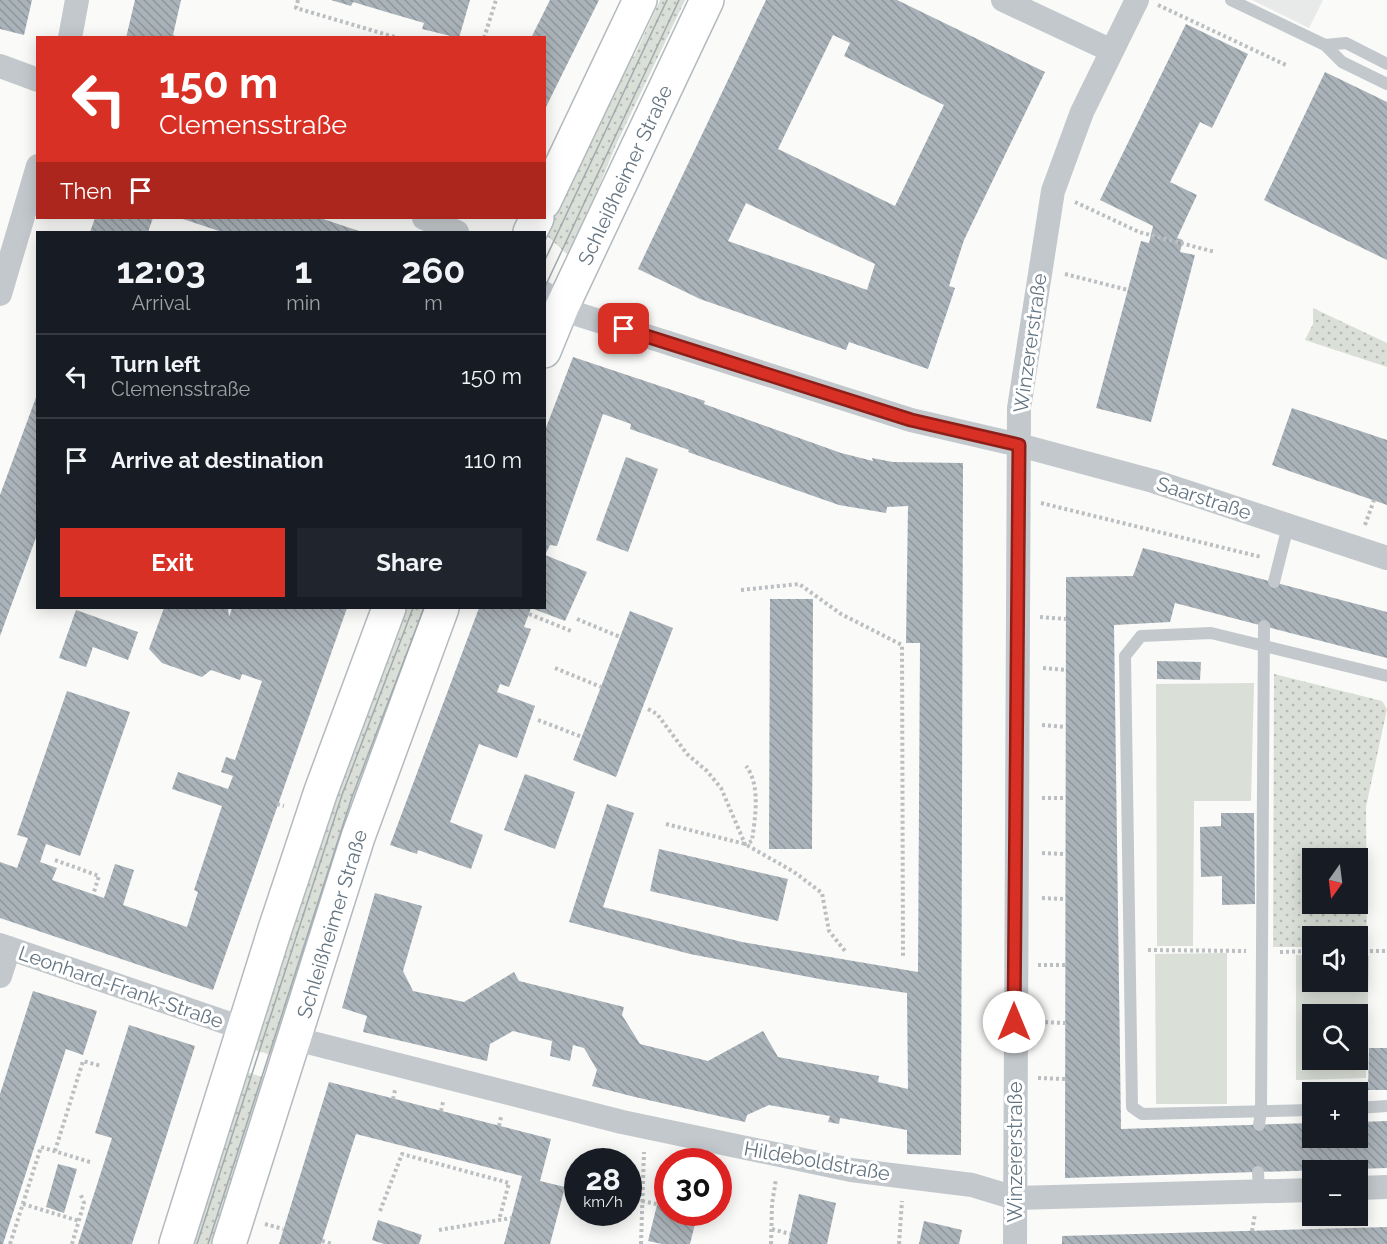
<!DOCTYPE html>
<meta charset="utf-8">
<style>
body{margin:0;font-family:Raleway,sans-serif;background:#20242c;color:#f1f3f6;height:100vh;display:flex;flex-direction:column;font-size:22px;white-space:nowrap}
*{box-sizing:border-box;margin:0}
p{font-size:20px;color:#9ea1a6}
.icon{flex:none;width:33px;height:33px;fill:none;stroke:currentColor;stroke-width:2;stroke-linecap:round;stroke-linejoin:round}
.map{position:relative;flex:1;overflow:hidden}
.side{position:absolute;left:36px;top:231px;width:510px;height:378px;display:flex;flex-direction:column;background:#171b24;border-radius:0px;box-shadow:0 3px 15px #0003}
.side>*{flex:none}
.guide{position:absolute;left:36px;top:36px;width:510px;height:183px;border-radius:0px;box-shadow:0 3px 15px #0003;background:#d93025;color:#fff;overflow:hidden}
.needle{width:39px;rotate:194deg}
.controls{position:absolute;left:1302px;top:848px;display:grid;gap:12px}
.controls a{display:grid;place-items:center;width:66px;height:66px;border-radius:0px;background:#171b24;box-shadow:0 3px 15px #0003;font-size:30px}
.speed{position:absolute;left:564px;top:1148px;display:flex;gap:12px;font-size:30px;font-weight:700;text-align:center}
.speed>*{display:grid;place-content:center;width:78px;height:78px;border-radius:50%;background:#171b24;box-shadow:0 3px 15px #0003;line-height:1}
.speed small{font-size:15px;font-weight:400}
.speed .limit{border:9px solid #d22;background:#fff;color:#111}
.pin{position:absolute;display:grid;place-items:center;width:51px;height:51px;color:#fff;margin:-26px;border-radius:12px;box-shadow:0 3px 9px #0006}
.me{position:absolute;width:66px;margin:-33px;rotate:0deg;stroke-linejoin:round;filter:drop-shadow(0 0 4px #0008)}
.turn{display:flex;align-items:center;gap:21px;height:126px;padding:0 24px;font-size:27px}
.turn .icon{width:78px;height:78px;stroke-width:2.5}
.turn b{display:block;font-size:42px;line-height:51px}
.then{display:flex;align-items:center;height:57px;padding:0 24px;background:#0003;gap:12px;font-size:22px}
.eta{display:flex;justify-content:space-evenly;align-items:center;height:102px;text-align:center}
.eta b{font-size:36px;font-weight:700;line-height:42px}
.cta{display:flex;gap:12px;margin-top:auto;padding:12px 24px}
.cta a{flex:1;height:69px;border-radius:0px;background:#d93025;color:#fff;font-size:24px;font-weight:700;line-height:69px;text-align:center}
.cta a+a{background:#20242c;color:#f1f3f6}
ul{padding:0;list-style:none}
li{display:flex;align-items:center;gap:18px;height:84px;padding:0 24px;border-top:2px solid #363941}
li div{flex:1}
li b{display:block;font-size:22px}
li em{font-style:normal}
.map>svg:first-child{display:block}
.built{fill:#e8e9e9}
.grass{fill:url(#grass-dots);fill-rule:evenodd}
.garden{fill:#dadfd7;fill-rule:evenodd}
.building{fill:url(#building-back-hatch);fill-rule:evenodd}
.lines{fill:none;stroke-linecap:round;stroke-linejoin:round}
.secondary-casing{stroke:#b3babf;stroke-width:36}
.path{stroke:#bbbfc2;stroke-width:4;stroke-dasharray:3 3;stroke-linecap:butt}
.lane{stroke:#c3c8cc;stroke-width:12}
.street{stroke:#c3c8cc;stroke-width:24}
.secondary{stroke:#fff;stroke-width:33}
.tram{stroke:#a2aab0;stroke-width:1.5}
.route-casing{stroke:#8d1f18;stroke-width:15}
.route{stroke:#d93025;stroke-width:10}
.labels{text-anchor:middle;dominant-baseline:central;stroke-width:6;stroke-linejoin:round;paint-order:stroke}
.street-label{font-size:20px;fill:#657683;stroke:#fff}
</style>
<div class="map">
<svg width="1387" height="1244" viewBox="0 0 1387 1244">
<defs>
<pattern id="grass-dots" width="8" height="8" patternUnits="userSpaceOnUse" patternTransform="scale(1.5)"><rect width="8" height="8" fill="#dadfd7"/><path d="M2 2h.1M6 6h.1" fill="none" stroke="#b4b9b4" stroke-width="1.8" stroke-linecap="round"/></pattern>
<pattern id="building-back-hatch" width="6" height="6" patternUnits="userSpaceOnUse" patternTransform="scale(1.5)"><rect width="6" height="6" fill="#aab3b9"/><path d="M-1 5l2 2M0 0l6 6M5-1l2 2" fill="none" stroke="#8e969c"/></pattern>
</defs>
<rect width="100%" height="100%" fill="#fafaf8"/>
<path class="built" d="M1252 0H1323L1309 28Z"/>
<path class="grass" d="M660 0H685L615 147 570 257 542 231 625 53 634 57Z
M1313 308 1387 343V367L1305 340 1313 324Z
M402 608H428L278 1057 245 1047Z
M1274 674 1382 701 1387 709 1366 807 1367 946H1358V936H1312V947H1273ZM1312 858H1358V903H1312Z
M240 1070 274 1081 216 1244H190Z"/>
<path class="garden" d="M1254 683 1251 801H1194L1193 946H1157L1156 684Z
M1227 953V1104H1156L1155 954Z
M1296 955H1312V981H1358V956H1369L1366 1078 1296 1080ZM1312 1014H1358V1059H1312Z"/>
<path class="building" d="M0 0H32L24 35 0 29Z
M135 0H181L173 35 180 38H126Z
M331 0H470L459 38 422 29 424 23 383 11 353 2 351 6Z
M550 0H599L544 111V38H531Z
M766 0H897L1045 72 964 240 949 286 955 288 928 369 849 342 846 350 700 299 638 269ZM833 35 850 43 844 56 944 105 895 206 778 149ZM746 203 875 264 867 290 728 241Z
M1186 24 1248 54 1212 128 1200 122 1170 182 1197 195 1177 238 1183 240 1180 252 1195 255 1151 422 1096 408 1141 241 1149 243 1153 226 1100 200Z
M1325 72 1387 102V260L1264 200Z
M95 218H153L148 232H90Z
M180 218H320L362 232H222Z
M573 357 705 401 704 404 841 453 873 461 872 458 893 462 963 463 961 1155 907 1154V1130L840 1118 839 1124 828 1122 830 1116 769 1105 747 1115 745 1122 635 1097 592 1086 597 1070 584 1048 573 1045 570 1061 550 1056 552 1041 513 1031 490 1044 487 1061 363 1032 367 1016 342 1008 375 893 422 906 403 971 413 991 464 1002 514 972 519 981 624 1007 622 1015 640 1044 708 1061 763 1031 778 1057 879 1076 878 1082 908 1089 907 993 830 981 690 954 569 922 607 804 634 813 603 907 742 942 918 972 920 643H906L908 506 887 507 886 513 839 505 688 452 689 450 630 429 631 424 603 414 557 546 550 545 545 555 587 572 565 621 531 608 524 627 531 629 509 687 500 684 497 692 535 706 517 758 479 744 450 822 483 835 471 869 418 850 417 854 390 845 479 608H544V433Z
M38 392V532L0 636V495Z
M1292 408 1387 440V505L1272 465Z
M626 457 658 469 628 552 596 540Z
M1143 548 1387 612V658L1175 603 1170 622 1114 625 1121 1129 1312 1123V1137H1358V1122L1387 1121V1168L1065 1178 1066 577 1133 576Z
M770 599H813L812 849H769Z
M164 608H228L229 617 232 608H347L213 990 0 918V862L17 868 28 838 17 835 67 691 130 712 80 856 46 844 40 862 57 868 52 880 104 898 115 864 134 870 123 905 187 927 198 892 194 890 222 806 172 789 178 772 228 789 233 776 221 772 226 757 235 760 262 681 242 674 240 680 211 670 202 677 162 663 149 649Z
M76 610 138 632 128 660 93 647 86 667 59 658Z
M630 611 673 628 616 777 573 760Z
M1157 661 1201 662 1200 680 1157 679Z
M525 774 575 792 555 849 504 830Z
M1221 813H1254L1255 904 1222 905V876L1201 877 1200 827 1221 826Z
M659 849 788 879 778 921 650 891Z
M33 991 97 1011 83 1055 66 1049 3 1244H0V1094Z
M129 1025 195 1046 132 1244H78L112 1138 95 1133Z
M1369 1048H1387V1090H1368Z
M329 1082 551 1139 540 1181 565 1187 550 1244H504L522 1176 356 1134 321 1244H279Z
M58 1164 77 1169 64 1213 46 1207Z
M667 1165 668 1212H698L690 1244H662L648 1241Z
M799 1194 836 1203 827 1244H788Z
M378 1220 422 1235 419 1244H384L372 1240Z
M924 1221 962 1230 959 1244H919Z
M1387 1227V1244H1062V1236Z"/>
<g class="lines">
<defs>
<path id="secondary" d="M544 202 640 0
M530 232 537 218
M544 351 562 307 707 0
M176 1244 275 929 321 791 389 608
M229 1244 358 837 442 608"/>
</defs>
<use href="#secondary" class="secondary-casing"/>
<path class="path" d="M298 0 296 8 398 38
M1158 5 1288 66
M484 38 496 0
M1075 202 1139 232 1215 252
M1065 274 1128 290
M1041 503 1261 557
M1365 525 1374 500
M741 590 799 584 841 614 902 645 903 956
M529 614 571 631
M1040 617 1066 619
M577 619 620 637
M555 668 601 687
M1043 668 1066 670
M648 709 657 714 687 754 707 771 721 788 745 844 752 841C755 818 761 785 746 766
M538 720 582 737
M1042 725 1065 727
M1042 798H1065
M277 804 284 806
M666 824 745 844 794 872 822 893 829 931 845 951
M1042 853 1065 854
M55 860 99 876 93 895
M1042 898 1065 899
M1148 950 1246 951
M1358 951H1387
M1280 952 1312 951
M1038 965H1065
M1039 1022 1065 1023
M1038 1078 1065 1079
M393 1099 395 1090
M441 1111 443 1102
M499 1126 501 1117
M55 1151 83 1061 101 1066
M642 1201 657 1204
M23 1204 79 1221
M380 1211 402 1154 509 1183 499 1220
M265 1224 283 1229
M772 1229 790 1234
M439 1230 511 1218
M1252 1231 1255 1214
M322 1241 333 1244
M10 1244 41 1147 90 1162
M72 1244 84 1203 80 1193
M641 1244 644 1152
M771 1244 772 1204 776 1179
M899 1244 902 1201"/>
<path class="lane" d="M1231 0 1325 45 1346 43 1387 64
M1325 45 1342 62 1387 84
M1274 582 1288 526
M1358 1108 1387 1106
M1312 1110 1142 1114 1132 1107 1125 656 1141 636 1211 633 1387 676
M1259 1125 1261 1111 1264 626
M1258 1172 1259 1192"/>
<path class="street" d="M1003 0 1112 51
M70 38 77 0
M0 66 38 80
M424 218 457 232
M544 293 562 307 580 315 911 420 1019 445 1153 481 1387 558
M0 294 38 166
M0 945 242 1028
M0 976 9 948
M296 1039 622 1122 851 1170 972 1185 1015 1198 1312 1190
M1358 1188 1387 1187
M1015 1244 1019 408 1053 191 1082 112 1137 0"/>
<use href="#secondary" class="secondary"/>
<path class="tram" d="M544 262 667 0
M544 289 679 0
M197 1244 342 795 413 608
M208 1244 352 797 424 608"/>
</g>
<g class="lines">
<defs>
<path id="route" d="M624 329 911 420 1019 445 1014 1022"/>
</defs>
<use href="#route" class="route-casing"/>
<use href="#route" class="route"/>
</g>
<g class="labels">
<g class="street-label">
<text transform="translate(625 175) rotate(-65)">Schleißheimer Straße</text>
<text transform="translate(1030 343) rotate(-82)">Winzererstraße</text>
<text transform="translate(1204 498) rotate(18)">Saarstraße</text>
<text transform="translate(332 924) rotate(-73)">Schleißheimer Straße</text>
<text transform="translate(121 987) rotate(19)">Leonhard-Frank-Straße</text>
<text transform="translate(1015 1152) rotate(-90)">Winzererstraße</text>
<text transform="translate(817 1161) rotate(10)">Hildeboldstraße</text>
</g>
</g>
</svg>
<div class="controls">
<a><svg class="needle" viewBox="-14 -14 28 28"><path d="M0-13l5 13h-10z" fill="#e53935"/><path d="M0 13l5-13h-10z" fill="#9ea1a6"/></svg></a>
<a><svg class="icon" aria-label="sound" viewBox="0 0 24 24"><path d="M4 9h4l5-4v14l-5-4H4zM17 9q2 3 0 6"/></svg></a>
<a><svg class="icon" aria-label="search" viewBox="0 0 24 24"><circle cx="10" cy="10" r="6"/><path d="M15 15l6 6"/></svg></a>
<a>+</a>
<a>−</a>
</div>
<div class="speed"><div>28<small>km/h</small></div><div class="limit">30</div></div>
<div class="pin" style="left:624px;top:329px;background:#d93025"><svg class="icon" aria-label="arrive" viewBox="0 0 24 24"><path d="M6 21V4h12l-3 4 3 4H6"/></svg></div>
<svg class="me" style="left:1014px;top:1022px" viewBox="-20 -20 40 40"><circle r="19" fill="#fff"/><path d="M0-13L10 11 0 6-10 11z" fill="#d93025"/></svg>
<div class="guide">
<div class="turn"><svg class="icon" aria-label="left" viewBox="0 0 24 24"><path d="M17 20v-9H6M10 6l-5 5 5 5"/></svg><div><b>150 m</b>Clemensstraße</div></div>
<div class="then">Then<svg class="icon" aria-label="arrive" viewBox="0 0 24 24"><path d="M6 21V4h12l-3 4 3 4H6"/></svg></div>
</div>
<section class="side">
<div class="eta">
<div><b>12:03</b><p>Arrival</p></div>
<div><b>1</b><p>min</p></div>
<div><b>260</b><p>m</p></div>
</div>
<ul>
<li><svg class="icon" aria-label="left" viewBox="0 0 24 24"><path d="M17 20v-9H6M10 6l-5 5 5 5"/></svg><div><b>Turn left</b><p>Clemensstraße</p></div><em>150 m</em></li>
<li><svg class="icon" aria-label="arrive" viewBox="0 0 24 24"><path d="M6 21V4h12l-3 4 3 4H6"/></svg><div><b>Arrive at destination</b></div><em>110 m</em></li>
</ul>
<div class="cta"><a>Exit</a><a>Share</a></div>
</section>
</div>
